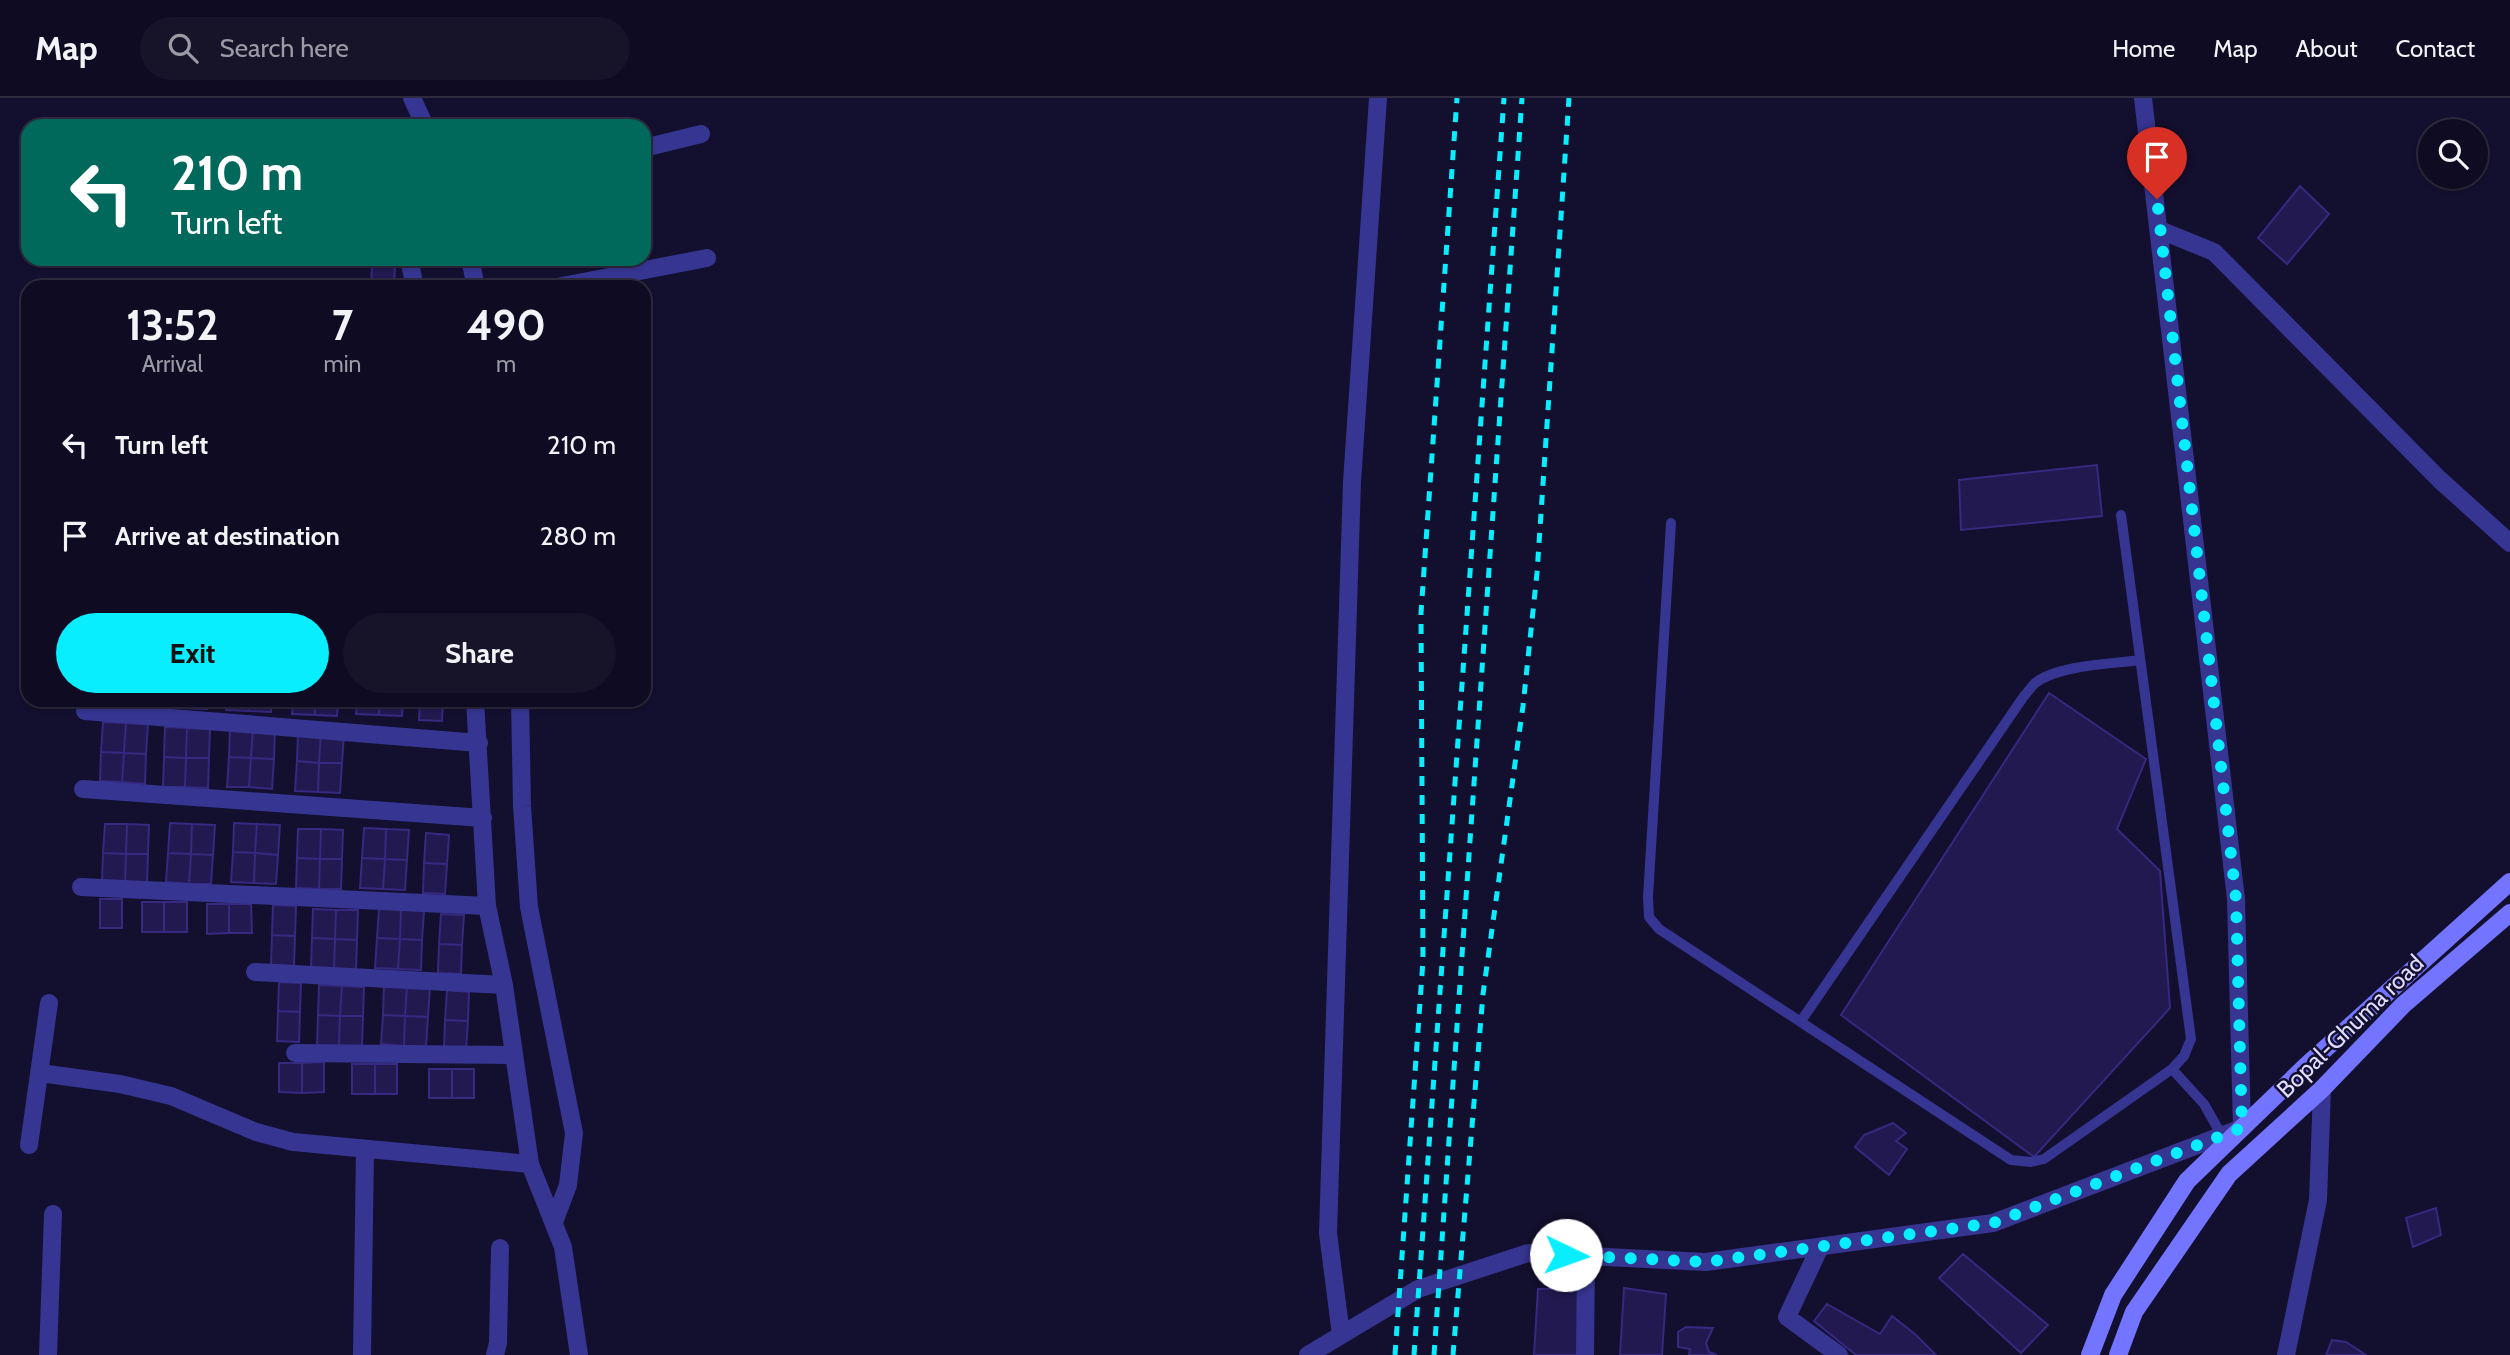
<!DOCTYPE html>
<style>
body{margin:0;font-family:Cabin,sans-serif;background:#17142a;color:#f1f3f6;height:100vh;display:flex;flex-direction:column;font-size:26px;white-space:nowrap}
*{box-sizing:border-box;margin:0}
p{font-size:23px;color:#9b9ba5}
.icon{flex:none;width:38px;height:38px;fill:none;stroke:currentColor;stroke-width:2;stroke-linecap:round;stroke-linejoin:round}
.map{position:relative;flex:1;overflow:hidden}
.sheet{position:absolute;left:21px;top:182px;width:630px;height:427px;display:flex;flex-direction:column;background:#0e0b22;border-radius:21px;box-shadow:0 2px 5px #0004,0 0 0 2px #2e2b40}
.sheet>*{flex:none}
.hud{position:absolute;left:21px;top:21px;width:630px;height:147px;border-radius:21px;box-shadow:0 2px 5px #0004,0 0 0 2px #2e2b40;background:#00695c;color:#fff;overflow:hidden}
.buttons{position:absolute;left:2418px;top:21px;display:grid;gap:14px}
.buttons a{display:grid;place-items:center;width:70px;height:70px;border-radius:50%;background:#0e0b22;box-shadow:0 2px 5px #0004,0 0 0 2px #2e2b40;font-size:35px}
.pin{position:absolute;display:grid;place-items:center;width:60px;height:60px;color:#fff;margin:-72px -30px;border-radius:50% 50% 50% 0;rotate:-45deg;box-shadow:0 0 7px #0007}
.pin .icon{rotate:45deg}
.me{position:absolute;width:77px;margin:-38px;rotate:93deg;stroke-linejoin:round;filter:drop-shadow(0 0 5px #0008)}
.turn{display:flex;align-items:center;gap:24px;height:147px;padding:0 35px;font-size:32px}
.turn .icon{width:91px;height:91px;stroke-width:2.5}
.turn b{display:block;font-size:49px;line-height:60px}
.eta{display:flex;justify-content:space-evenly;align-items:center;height:119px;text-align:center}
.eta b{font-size:42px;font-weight:700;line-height:49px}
.button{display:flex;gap:14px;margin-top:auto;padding:14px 35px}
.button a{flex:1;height:80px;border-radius:42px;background:#08eeff;color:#111;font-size:28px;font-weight:700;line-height:80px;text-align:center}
.button a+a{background:#17142a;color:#f1f3f6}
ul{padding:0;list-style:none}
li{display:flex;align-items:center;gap:21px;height:91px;padding:0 35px}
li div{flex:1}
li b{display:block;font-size:26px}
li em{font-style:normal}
header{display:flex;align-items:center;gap:42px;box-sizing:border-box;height:98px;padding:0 35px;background:#0e0b22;border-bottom:2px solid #2e2b40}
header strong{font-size:33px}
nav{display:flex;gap:38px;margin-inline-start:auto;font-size:24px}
.search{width:490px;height:63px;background:#17142a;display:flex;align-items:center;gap:18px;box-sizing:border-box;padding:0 24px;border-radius:38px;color:#9b9ba5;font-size:26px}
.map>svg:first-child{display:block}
.building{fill:#221951;stroke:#372880;stroke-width:2}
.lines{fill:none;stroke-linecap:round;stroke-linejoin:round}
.lane{stroke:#363592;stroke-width:10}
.street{stroke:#363592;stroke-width:18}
.secondary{stroke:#7374ff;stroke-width:18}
.rail{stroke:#08eeff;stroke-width:5;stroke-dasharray:10 9;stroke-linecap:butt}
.route{stroke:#08eeff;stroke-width:12;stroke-dasharray:0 21.6}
.labels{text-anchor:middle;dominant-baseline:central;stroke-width:5;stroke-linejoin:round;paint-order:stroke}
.street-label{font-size:24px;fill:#dfdcff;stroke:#130f2e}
</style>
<header>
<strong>Map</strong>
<div class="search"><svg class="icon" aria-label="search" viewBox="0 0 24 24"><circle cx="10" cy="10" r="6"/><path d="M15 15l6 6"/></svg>Search here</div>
<nav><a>Home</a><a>Map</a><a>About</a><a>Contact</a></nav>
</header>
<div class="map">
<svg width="2510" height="1257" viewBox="0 0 2510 1257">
<rect width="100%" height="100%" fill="#130f2e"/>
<path class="building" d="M2300 88 2329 116 2287 166 2258 140Z
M372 167 395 168 394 189H371Z
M2097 367 2102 418 1961 432 1959 382Z
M2049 595 2146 661 2117 731 2160 773 2170 910 2034 1059 1841 917Z
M97 602H119V610L96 609Z
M119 602H142L141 611 119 610Z
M162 602H184V610L162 609Z
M184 602H207V611L184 610Z
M227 602H249V613L226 612Z
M249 602H272L271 614 249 613Z
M293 602H315V617L292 616Z
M315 602H338L337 618 315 617Z
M357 602H380L379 617 356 616Z
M380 602H403L402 618 379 617Z
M420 602H443L442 623 419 622Z
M103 624 126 625 124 655 101 654Z
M126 625 148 626 146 656 124 655Z
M165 629 187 630 186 660 164 659Z
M230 629 253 630 251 660 229 659Z
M187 630 210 631 209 660H186Z
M253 630 275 631 274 661 251 660Z
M298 633 321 635 319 665 297 663Z
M321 635 344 636 342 665H319Z
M101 654 124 655 122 684 100 683Z
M124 655 146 656 145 686 122 684Z
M164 659 186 660 185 689H163Z
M229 659 251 660 249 689H227Z
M186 660H209L208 690 185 689Z
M251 660 274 661 272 691 249 689Z
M297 663 319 665 318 694 295 693Z
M319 665H342L340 695 318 694Z
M170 725 192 726 191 756 168 755Z
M234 725 257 726 255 755 233 754Z
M105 726H127L126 756 103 755Z
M127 726 149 727 148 756H126Z
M192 726 215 727 213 757 191 756Z
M257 726 280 727 278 757 255 755Z
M364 730 386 731 385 761 362 760Z
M298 731H321L320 761 297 760Z
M321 731 343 732 342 761H320Z
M386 731 409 732 407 762 385 761Z
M426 735 449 737 447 766 424 765Z
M233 754 255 755 254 785 231 784Z
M103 755 126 756 125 785 102 784Z
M168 755 191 756 189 786 166 784Z
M255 755 278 757 276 786 254 785Z
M126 756H148L147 786 125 785Z
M191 756 213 757 211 786H189Z
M297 760 320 761 319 791 296 790Z
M362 760 385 761 383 791 360 790Z
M320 761H342L341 791H319Z
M385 761 407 762 405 792 383 791Z
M424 765 447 766 445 796 423 795Z
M100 801H122V830H100Z
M142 804H164V834H142Z
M164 804H187V834H164Z
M207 806H229V835L207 836Z
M229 806H251L252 835H229Z
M273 807 296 808 295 838 272 837Z
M313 811 336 812 335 841 312 840Z
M379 811H401L400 841 377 840Z
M401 811 424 813 422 842 400 841Z
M336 812H358L357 842 335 841Z
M441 816 464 817 462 847 439 846Z
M272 837 295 838 294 868 271 867Z
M312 840 335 841 334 871 311 870Z
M377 840 400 841 398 871 375 870Z
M335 841 357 842 356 872 334 871Z
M400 841 422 842 421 872 398 871Z
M439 846 462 847 461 876 438 875Z
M279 884 301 885 300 914 278 913Z
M319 887 342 888 340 918 318 917Z
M384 887 407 888 405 918 383 917Z
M342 888 364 889 363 918H340Z
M407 888 430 889 428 919 405 918Z
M447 892 469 894 468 923 445 922Z
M278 913 300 914 299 944 277 943Z
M318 917 340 918 339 948 317 947Z
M383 917 405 918 404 948 381 946Z
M340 918H363L362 948H339Z
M405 918 428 919 426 949 404 948Z
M445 922 468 923 466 953 444 952Z
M324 964V994L302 995V965Z
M279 965H302V995L279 994Z
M352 966H375V996H352Z
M375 966H397V996H375Z
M429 971H452V1000H429Z
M452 971H474V1000H452Z
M1893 1025 1906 1035 1896 1043 1907 1051 1889 1077 1855 1049 1864 1037Z
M2436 1110 2441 1137 2413 1149 2406 1120Z
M1963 1156 2048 1227 2021 1255 1939 1180Z
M1580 1190 1578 1257H1534L1538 1191Z
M1624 1190 1666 1196 1662 1257H1620Z
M1827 1206 1880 1236 1892 1218 1916 1237 1936 1257H1856L1814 1223Z
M1686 1229 1713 1230 1706 1245 1709 1254 1717 1257H1689L1690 1251 1678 1249V1234Z
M2332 1242 2346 1244 2366 1257H2326Z"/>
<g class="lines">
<path class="lane" d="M1671 425 1648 799 1649 819 1659 831 2011 1062 2031 1064 2044 1061 2172 971 2184 958 2191 941 2121 417
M1801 923 2024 598C2028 594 2031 589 2035 585 2058 567 2112 566 2140 562
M2172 971 2204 1006 2222 1038"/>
<path class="street" d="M412 0 425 28
M644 50 701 36
M2160 132 2214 154 2440 382 2510 445
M409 161 415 189
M470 161 476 189
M557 189 707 160
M475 602 487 808 504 887 530 1066 563 1149 579 1257
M520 602 522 708 529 809 574 1035 568 1087 554 1124
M85 613 479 645
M83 691 483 720
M81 789 487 808
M255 874 504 887
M295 955 514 957
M40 975 120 986 171 998 256 1034 293 1044 530 1066
M29 1047 49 905
M1820 1149 1787 1219 1839 1257
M1341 1237 1328 1135 1352 384 1378 0
M48 1257 53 1116
M362 1257 365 1052
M495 1257 498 1245 500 1150
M1308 1257 1418 1191 1528 1155 1706 1164 1993 1125 2242 1030 2236 801 2143 0
M1585 1257 1586 1158
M2286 1257 2318 1102 2322 991"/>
<path class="secondary" d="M2090 1257 2113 1197 2187 1083 2306 968 2510 784
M2118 1257 2134 1214 2229 1076 2322 991 2403 907 2510 815"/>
<path class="rail" d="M1395 1257 1423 862 1421 515 1457 0
M1414 1257 1504 0
M1434 1257 1522 0
M1453 1257 1483 896 1523 608 1537 475 1569 0"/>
</g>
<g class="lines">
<path class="route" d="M1566 1157 1706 1164 1993 1125 2242 1030 2236 801 2157 101"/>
</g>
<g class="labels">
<g class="street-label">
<text transform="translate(2350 928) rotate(-44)">Bopal-Ghuma road</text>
</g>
</g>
</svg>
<div class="buttons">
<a><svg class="icon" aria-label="search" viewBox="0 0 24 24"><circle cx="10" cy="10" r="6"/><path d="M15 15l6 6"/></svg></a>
</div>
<div class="pin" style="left:2157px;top:101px;background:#d93025"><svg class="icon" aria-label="arrive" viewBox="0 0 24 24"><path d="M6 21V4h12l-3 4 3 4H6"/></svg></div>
<svg class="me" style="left:1566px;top:1157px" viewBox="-20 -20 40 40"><circle r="19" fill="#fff"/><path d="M0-13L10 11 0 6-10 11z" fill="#08eeff"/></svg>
<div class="hud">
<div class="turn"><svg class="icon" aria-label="left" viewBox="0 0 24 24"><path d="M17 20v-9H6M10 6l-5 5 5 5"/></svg><div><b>210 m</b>Turn left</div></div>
</div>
<section class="sheet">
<div class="eta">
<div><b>13:52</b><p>Arrival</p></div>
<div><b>7</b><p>min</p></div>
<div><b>490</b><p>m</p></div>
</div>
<ul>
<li><svg class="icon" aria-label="left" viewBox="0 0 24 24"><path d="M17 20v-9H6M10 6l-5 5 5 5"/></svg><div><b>Turn left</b></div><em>210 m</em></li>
<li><svg class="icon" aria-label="arrive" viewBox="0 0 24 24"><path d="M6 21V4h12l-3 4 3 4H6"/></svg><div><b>Arrive at destination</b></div><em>280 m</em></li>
</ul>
<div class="button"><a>Exit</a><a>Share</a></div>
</section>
</div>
